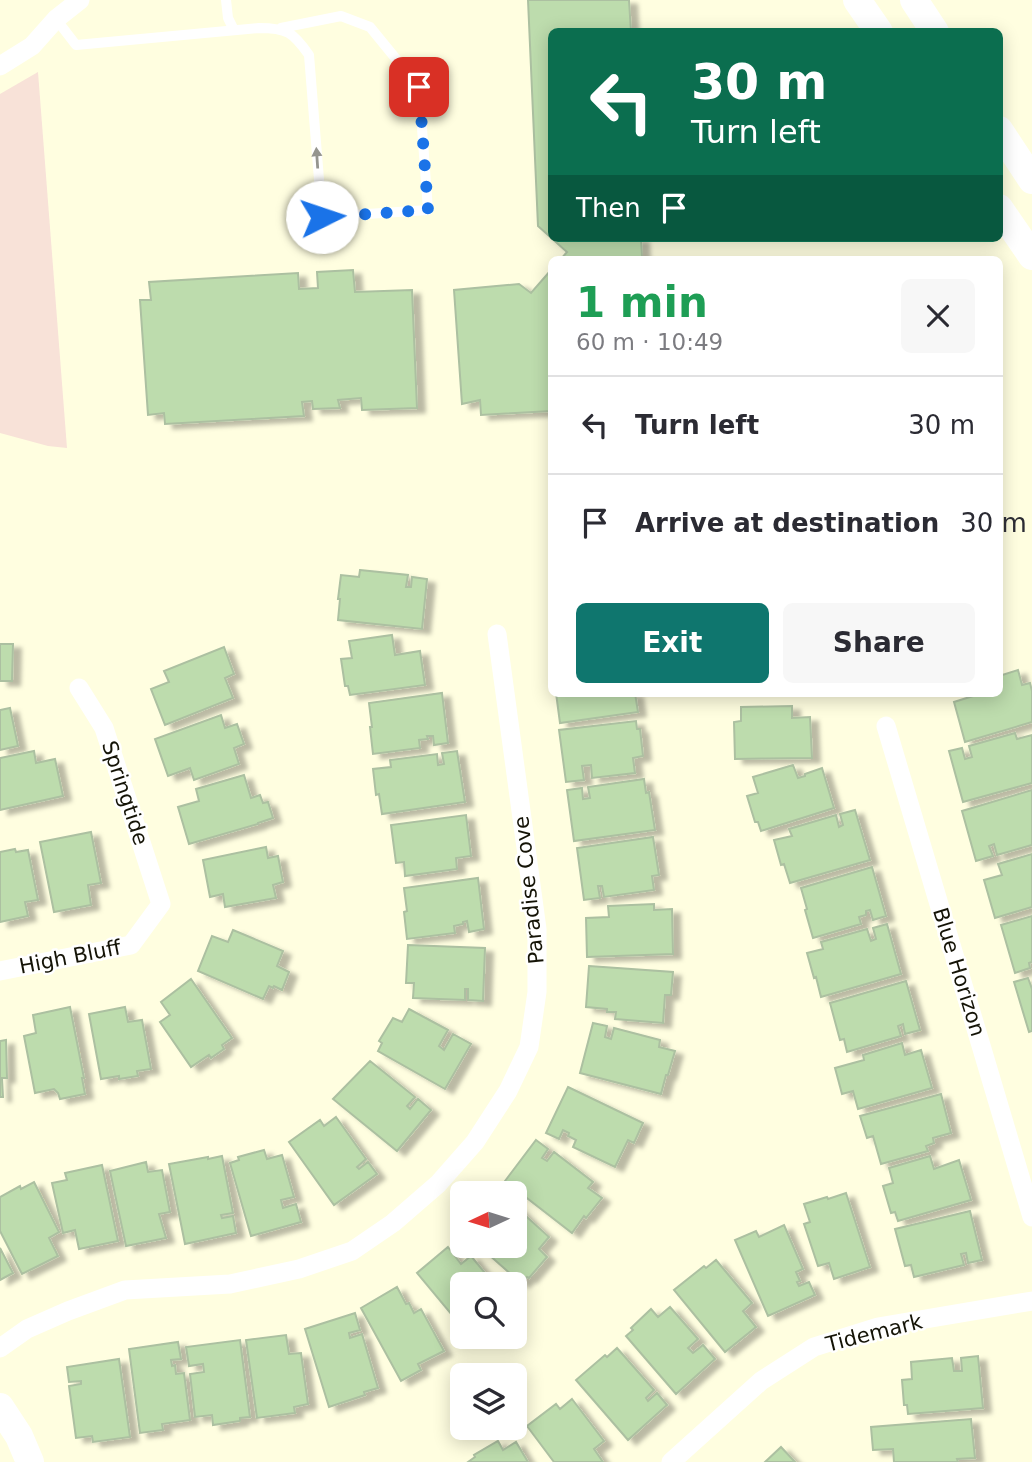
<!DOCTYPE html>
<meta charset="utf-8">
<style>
body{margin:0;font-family:"DejaVu Sans",sans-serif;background:#f7f7f7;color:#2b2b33;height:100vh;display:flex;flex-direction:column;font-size:26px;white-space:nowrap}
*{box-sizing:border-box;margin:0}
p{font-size:23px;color:#7c7c81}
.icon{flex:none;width:38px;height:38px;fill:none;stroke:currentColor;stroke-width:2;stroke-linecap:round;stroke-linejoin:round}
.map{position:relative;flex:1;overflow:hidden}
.side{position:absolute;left:548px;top:256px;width:455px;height:441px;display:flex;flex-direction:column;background:#fff;border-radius:10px;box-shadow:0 4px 18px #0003}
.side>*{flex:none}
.hud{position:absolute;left:548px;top:28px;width:455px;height:214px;border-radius:10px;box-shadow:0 4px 18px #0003;background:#0b6e4f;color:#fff;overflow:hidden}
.needle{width:46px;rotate:266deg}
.fabs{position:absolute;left:450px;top:1181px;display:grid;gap:14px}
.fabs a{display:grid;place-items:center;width:77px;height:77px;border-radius:10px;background:#fff;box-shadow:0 4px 18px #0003;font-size:35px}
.pin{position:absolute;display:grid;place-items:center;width:60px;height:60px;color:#fff;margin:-30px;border-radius:14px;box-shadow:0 4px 10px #0006}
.me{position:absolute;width:77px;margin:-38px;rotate:86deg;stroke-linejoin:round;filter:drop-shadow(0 0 5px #0008)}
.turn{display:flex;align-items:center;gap:24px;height:147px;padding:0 28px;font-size:32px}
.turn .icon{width:91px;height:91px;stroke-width:2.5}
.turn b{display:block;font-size:49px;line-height:60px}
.then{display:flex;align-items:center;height:66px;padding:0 28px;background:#0003;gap:14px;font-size:26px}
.round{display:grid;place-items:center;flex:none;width:74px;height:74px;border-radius:10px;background:#f7f7f7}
.head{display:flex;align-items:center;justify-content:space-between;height:119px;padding:0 28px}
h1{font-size:42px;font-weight:700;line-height:52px;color:#1e9e55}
.cta{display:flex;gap:14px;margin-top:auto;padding:14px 28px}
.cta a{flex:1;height:80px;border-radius:10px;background:#0f766e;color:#fff;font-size:28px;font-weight:700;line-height:80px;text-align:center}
.cta a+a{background:#f7f7f7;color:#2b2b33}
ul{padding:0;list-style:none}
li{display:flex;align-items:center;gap:21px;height:98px;padding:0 28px;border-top:2px solid #e1e1e2}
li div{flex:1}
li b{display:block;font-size:26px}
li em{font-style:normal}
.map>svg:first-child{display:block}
.green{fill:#f8e2d8}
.building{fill:#bddcad;stroke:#acc0a1;stroke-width:2;filter:url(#shadow)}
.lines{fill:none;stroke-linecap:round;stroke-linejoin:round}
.lane{stroke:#fff;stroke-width:10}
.street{stroke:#fff;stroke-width:19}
.secondary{stroke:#fff;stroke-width:28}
.oneway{fill:#95958f}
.route{stroke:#1a73e8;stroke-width:12;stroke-dasharray:0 21.6}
.labels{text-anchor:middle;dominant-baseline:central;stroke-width:5;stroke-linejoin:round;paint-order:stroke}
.street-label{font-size:21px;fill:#141306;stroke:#fff}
</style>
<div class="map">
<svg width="1032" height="1462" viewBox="0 0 1032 1462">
<defs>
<filter id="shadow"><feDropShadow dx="8" dy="4.5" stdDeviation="2" flood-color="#0004"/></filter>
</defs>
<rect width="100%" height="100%" fill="#fffee0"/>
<path class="green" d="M38 72 67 448 48 446 0 433V94Z"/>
<path class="building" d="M528 0H629L631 32H551V238H641L642 257 636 259H561L567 252 538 226Z
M353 270 355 292 412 290 417 408 362 410 361 398 338 400 340 408 313 409 312 401 302 402 304 416 165 424 164 413 148 415 140 300H151L149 282 298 273 299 289 318 288 317 272Z
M551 270V411L481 415 480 400 462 404 454 290 519 284 531 293Z
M360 570 408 575 406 587H411L412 577 427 579 422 629 338 620 340 599H338L341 575 359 577Z
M392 635 395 655 420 651 425 685 350 695 348 686H345L341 659 352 658 349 641Z
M0 644H13L12 681H0Z
M224 647 234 674 225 678 233 698 165 725 151 689 169 682 164 671Z
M1018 670 1022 685 1030 683 1032 691V722L965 742 954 702 973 696 972 693H999V676Z
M442 693 448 743 434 745 433 736H427L428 739 419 740 420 748 373 754 370 727H372L369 703Z
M556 693H635L638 712 560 723Z
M792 706V718L810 717 812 758 735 759 734 722 741 721V707Z
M10 708 18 746 0 750V710Z
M221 715 225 728 237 724 244 744 234 748 239 764 194 780 190 768 168 776 155 739Z
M636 721 637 729H640L643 756 633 758 635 773 592 778 591 765 582 766 584 780 566 782 559 730Z
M1015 733 1017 739 1032 735V783L963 802 949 751 962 748 965 759 972 757 969 746Z
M34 751 36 763 55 759 63 796 0 810V758Z
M457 751 465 802 382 814 379 794 376 795 373 769 391 767 390 760 437 754 438 765 444 764 442 753Z
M793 765 798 778 805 776V774L822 768 834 808 761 831 758 822H755L747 796 758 793 753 777Z
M244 775 251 798 260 795 263 803 268 802 273 818 258 823V824L189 844 178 807 199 801 196 789Z
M644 779 646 793 649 792 655 830 574 841 567 790 582 788 583 799 590 798 588 787Z
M1032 790V845L997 855 994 844 989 846 993 856 976 861 962 811Z
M855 810 870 860 790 883 784 864 781 865 774 840 792 836 789 829 836 815 839 827 843 825 840 814Z
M466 815 471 856 456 858 457 869 405 876 404 862 396 863 391 825Z
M91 832 101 883 88 885 91 905 54 912 40 842Z
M653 837 659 875 652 876 654 890 604 897 602 886H598L600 898 584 900 577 848Z
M266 847 268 858 278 856 283 882 273 885 276 898 225 907 223 894 210 897 203 860Z
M15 849 16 852 28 850 38 900 25 902 28 916 0 922V852Z
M1032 854V907L995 918 984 880 1002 875 998 864Z
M872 867 886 916 873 920 870 910 866 911V915L859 917 861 924 813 938 805 910 807 909 801 888Z
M478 878 484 929 469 932 467 921 463 922V924L454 926 455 933 407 939 404 912 407 911 404 888Z
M654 904V910L672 909 673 954 587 957 586 918 609 917 608 906Z
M1032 916V962L1029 963 1030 968 1015 973 1001 925Z
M887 924 901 974 821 997 816 977 814 978 807 953 823 949 821 942 867 929 871 941 876 939 873 928Z
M233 930 283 951 277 966 289 972 282 990 274 986 273 988 269 986 263 999 198 971 212 936 228 942Z
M408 945 485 948 483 1001 468 1000V989H465V1000L413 998 414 983H406Z
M589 966 673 972 671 995H665L663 1023 615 1019 616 1012H607V1009L586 1007Z
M1028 978 1032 989V1031L1029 1032 1014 982Z
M191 979 232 1038 222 1045 224 1049 211 1058 209 1055 191 1067 160 1022 170 1015 161 1002Z
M906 981 920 1030 905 1034 903 1024 898 1026 901 1036 847 1052 844 1039 840 1040 830 1003Z
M70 1007 84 1078H82L85 1094 60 1099 58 1093 54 1089 35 1093 24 1036 36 1033 33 1015Z
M125 1007 128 1022 142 1020 151 1069 137 1071 138 1076 119 1079V1076L101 1079 89 1014Z
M409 1009 448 1030 439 1046 444 1050 453 1034 471 1044 445 1089 378 1051 382 1043 379 1041 393 1018 402 1022Z
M593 1023 607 1026 605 1037 611 1039 614 1028 660 1040 659 1047 675 1051 668 1075H666L661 1094 580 1073Z
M6 1040 7 1078H2L3 1097H0V1041Z
M902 1043 905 1055 921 1050 932 1088 858 1109 853 1091 842 1094 835 1068 864 1060 863 1055Z
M370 1061 415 1097 407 1106 410 1109 418 1099 431 1110 397 1151 333 1099Z
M568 1087 643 1123 634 1143 628 1140 615 1167 573 1147 576 1140 568 1136 569 1133 563 1130 559 1139 546 1133Z
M941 1094 951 1133 933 1138 934 1143 926 1146 928 1151 881 1164 873 1136 867 1138 860 1116Z
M336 1117 366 1159 357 1167 359 1169 368 1162 377 1174 334 1205 289 1142 320 1120 324 1126Z
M536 1140 548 1149 542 1158 547 1161 554 1152 593 1182 588 1188 602 1198 586 1218 584 1216 572 1233 505 1181Z
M264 1150 267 1159 282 1155 294 1197 281 1200 283 1208 296 1204 301 1222 251 1236 230 1163 239 1160 238 1157Z
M222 1156 233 1213 221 1215 222 1218 233 1216 236 1233 185 1244 169 1164 208 1157V1159Z
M930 1156 934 1169 959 1160 971 1200 898 1221 895 1212 891 1213 883 1186 893 1183 889 1168Z
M146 1162 148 1172 162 1170 170 1212 159 1214 166 1238 126 1246 110 1171Z
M102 1165 118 1241 79 1249 75 1230 63 1233 52 1183 67 1180 65 1173Z
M34 1182 59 1232 49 1238 58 1256 22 1274 0 1231V1197L20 1186 21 1189Z
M846 1193 870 1267 834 1279 829 1263 818 1266 804 1224 810 1222 804 1204 827 1197 828 1199Z
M517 1208 549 1237 539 1249 547 1257 529 1278 527 1277 521 1283 479 1246H514V1211Z
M970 1211 982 1260 968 1263 966 1253 961 1254 964 1265 914 1277 911 1265 905 1266 895 1229Z
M784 1225 803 1269 796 1272 800 1281 797 1282 799 1286 809 1282 815 1295 768 1316 735 1240 756 1231 759 1237Z
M448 1247 461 1264 471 1256 494 1284H462V1327L417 1273Z
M0 1248 13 1273 0 1280Z
M716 1260 752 1303 743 1311 756 1327 725 1352 674 1290 704 1266 706 1268Z
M397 1287 406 1304 409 1303 414 1313 421 1309 444 1351 418 1364 421 1370 401 1381 361 1308Z
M670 1307 698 1339 688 1348 693 1353 703 1345 715 1359 676 1394 626 1336 633 1330 631 1328 651 1309 658 1317Z
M355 1313 360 1330 349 1333 350 1338 362 1334 378 1388 364 1392 365 1395 329 1407 305 1329Z
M286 1335 289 1354 301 1353 308 1404 294 1407 295 1413 257 1418 246 1340Z
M240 1340 250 1417 240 1418V1421L213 1425 212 1415 195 1417 190 1374 204 1372 203 1364 189 1366 186 1347Z
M178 1342 181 1359 171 1360 172 1366 175 1365 176 1374 184 1373 190 1420 162 1424 163 1430 140 1433 129 1349Z
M617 1348 654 1390 646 1398 648 1401 657 1393 667 1405 628 1440 576 1380 605 1355 607 1357Z
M978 1356 983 1408 908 1414 907 1405H904L902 1380 912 1379 911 1362 952 1358 954 1371H962L961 1358Z
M119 1359 130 1437 93 1442 92 1436 76 1438 69 1386 81 1384V1381L69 1382 67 1367Z
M572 1399 604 1441 594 1449 603 1462H554L527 1426 556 1404 560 1409Z
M971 1419 975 1458 957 1459 958 1462H894L893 1449 873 1450 871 1427Z
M498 1441 503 1450 516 1442 528 1462H468L475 1457 474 1455Z
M781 1447 795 1462H765Z"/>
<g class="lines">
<path class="lane" d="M226 0 228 18 234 30
M56 19 76 45 259 28C287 28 293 32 309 55L322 217 428 210 419 87 370 27 341 16 281 28"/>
<path class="street" d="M0 66 32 46 56 19 80 0
M886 726 1032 1217
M0 971 131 945 161 904 104 728 79 688
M0 1348 27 1329 68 1311 125 1290 230 1284 299 1269 352 1251 393 1223 438 1184 475 1142 508 1091 529 1047 537 992V929L497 634
M671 1462 761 1381 814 1347 878 1327 1032 1301"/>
<path class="secondary" d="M857 0 879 32
M914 0 935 32
M999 130 1032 180
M999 208 1032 256
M0 1407 19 1436 30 1462"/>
</g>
<defs><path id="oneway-solid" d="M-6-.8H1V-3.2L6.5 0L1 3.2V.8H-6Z" transform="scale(1.75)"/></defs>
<use class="oneway" href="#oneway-solid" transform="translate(317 158) rotate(-94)"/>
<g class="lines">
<path class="route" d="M322 217 428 210 419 87"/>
</g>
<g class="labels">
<g class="street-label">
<text transform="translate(125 793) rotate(72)">Springtide</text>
<text transform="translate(529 890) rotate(-96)">Paradise Cove</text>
<text transform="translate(70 957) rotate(-11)">High Bluff</text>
<text transform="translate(959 972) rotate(73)">Blue Horizon</text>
<text transform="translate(874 1333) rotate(-14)">Tidemark</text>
</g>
</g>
</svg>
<div class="fabs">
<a><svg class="needle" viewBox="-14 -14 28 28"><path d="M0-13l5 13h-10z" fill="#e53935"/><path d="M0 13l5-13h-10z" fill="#7c7c81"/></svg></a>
<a><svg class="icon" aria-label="search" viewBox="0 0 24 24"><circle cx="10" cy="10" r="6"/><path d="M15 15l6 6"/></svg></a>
<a><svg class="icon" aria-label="layers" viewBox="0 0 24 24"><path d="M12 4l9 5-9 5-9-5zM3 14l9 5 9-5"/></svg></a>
</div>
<div class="pin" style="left:419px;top:87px;background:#d93025"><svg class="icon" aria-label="arrive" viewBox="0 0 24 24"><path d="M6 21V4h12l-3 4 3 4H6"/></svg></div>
<svg class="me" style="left:322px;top:217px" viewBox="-20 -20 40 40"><circle r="19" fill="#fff"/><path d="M0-13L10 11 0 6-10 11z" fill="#1a73e8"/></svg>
<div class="hud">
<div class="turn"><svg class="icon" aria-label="left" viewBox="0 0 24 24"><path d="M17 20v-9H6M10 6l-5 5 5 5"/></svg><div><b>30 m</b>Turn left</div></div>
<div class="then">Then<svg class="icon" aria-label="arrive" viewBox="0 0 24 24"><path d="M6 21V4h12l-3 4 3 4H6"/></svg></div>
</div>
<section class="side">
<div class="head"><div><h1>1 min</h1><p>60 m · 10:49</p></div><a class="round"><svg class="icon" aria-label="close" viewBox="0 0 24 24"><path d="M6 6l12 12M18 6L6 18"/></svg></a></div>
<ul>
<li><svg class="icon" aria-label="left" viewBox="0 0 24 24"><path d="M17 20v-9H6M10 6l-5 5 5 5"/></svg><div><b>Turn left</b></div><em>30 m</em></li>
<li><svg class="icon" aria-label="arrive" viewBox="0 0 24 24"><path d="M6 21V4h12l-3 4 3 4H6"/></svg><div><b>Arrive at destination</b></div><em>30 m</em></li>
</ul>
<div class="cta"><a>Exit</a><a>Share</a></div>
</section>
</div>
